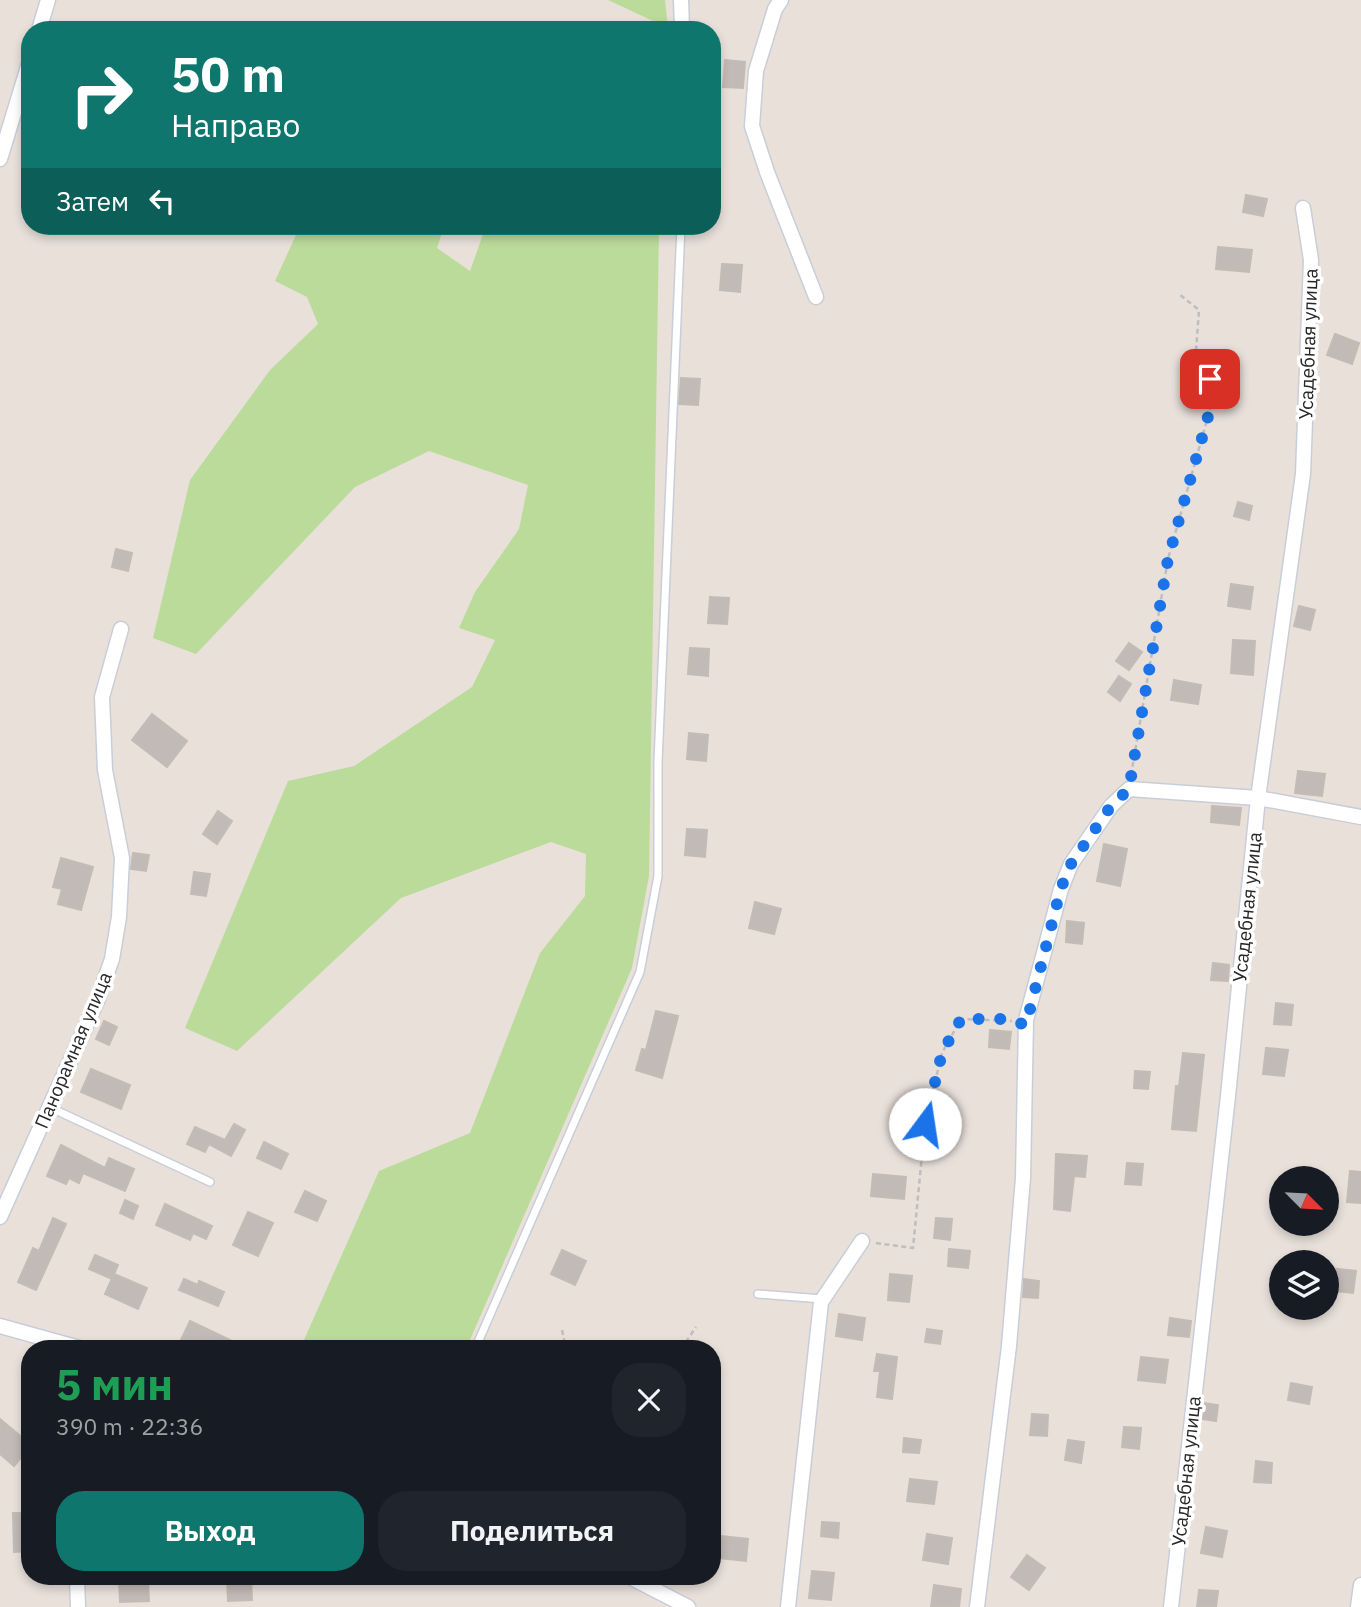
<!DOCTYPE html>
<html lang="ru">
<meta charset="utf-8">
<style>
body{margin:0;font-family:"IBM Plex Sans",sans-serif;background:#20242c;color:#f1f3f6;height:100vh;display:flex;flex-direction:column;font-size:26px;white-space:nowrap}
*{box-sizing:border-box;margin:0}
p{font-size:23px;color:#9ea1a6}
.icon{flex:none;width:38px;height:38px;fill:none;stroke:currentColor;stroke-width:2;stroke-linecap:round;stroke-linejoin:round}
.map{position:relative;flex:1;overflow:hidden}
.drawer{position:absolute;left:21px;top:1340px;width:700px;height:245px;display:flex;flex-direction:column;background:#171b24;border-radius:28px;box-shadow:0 4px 10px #0003}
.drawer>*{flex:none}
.hud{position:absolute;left:21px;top:21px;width:700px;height:214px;border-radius:28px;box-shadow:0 4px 10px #0003;background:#0f766e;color:#fff;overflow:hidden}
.needle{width:46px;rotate:114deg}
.buttons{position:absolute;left:1269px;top:1166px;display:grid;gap:14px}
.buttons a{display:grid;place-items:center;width:70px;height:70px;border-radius:50%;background:#171b24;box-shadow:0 4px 10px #0003;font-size:35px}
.pin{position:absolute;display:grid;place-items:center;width:60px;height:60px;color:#fff;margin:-30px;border-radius:14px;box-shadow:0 4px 10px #0006}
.me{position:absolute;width:77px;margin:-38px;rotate:14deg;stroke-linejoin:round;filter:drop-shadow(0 0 5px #0008)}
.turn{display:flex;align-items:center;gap:24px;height:147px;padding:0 35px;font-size:32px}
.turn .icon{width:91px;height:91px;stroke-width:2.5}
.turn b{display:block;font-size:49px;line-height:60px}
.then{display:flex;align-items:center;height:66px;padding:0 35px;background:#0003;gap:14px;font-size:26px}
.round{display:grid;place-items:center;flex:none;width:74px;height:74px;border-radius:28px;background:#20242c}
.headline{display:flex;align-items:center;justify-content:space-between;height:119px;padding:0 35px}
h1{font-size:42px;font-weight:700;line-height:52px;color:#1e9e55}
.cta{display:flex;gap:14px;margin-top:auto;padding:14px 35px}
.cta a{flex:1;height:80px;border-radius:28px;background:#0f766e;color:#fff;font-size:28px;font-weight:700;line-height:80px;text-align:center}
.cta a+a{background:#20242c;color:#f1f3f6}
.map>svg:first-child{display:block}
.green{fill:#bbdb9b}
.building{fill:#c1bab7;stroke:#c4bcb4;stroke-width:2}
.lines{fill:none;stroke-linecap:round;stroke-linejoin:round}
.service-casing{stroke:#c8ced8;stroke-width:10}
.minor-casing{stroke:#c8ced8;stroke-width:17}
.path{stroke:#bebebe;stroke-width:2.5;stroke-dasharray:5 3.5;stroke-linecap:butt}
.service{stroke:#fff;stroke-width:7}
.minor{stroke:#fff;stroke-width:14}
.route{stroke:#1a73e8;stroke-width:12;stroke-dasharray:0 21.6}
.labels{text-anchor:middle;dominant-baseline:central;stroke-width:7;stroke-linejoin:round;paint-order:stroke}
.street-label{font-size:19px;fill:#272727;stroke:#fff}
</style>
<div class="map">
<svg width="1361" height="1607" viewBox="0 0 1361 1607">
<rect width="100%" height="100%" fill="#e9e0da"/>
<path class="green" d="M608 0H665L668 28Z
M300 226H444L437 248 470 271 486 226H659L649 876 632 968 466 1349H300L379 1171 470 1133 540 953 585 896 586 854 551 842 401 898 237 1051 185 1028 288 781 354 766 472 687 495 640 459 628 475 592 519 529 528 485 429 451 355 487 196 654 153 638 190 480 270 370 318 324 307 297 275 281Z"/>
<path class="building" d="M725 60 745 62 743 88 723 87Z
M1246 195 1267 199 1263 216 1243 212Z
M1218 247 1252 250 1249 272 1216 269Z
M722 264 742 265 740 292 720 290Z
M1335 334 1359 343 1352 364 1327 355Z
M681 378 700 379 698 405 679 404Z
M1238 502 1252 506 1249 520 1234 516Z
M116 549 132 553 128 571 112 567Z
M1231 584 1253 587 1250 609 1228 606Z
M710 597 729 598 727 624 708 623Z
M1299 606 1315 610 1310 630 1294 626Z
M1233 640 1255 641 1253 675 1231 673Z
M1129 643 1142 652 1129 670 1116 661Z
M690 648 709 649 708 676 688 674Z
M1119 676 1131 684 1120 701 1108 692Z
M1174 680 1201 685 1198 704 1171 700Z
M152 714 187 741 167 767 132 740Z
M689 733 708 735 706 761 687 759Z
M1298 771 1325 774 1322 796 1295 793Z
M1212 806 1241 808 1239 825 1211 822Z
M218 811 232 821 217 844 203 834Z
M687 829 707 830 705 857 685 855Z
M1104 844 1127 849 1120 886 1097 881Z
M133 853 149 855 146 871 131 869Z
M61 858 93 867 81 910 58 904 62 889 53 887Z
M194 872 210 874 206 896 191 894Z
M755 902 781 909 774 934 749 928Z
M1067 921 1084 923 1082 944 1066 942Z
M1213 963 1229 965 1228 981 1211 980Z
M1276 1003 1293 1005 1291 1025 1274 1024Z
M656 1011 678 1016 662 1078 636 1070 642 1049 646 1050Z
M104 1021 117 1027 109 1045 96 1039Z
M990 1030 1011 1032 1009 1049 989 1047Z
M1266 1048 1288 1050 1284 1076 1263 1074Z
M1183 1053 1204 1055 1196 1131 1172 1129 1176 1086H1179Z
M91 1069 130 1085 121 1109 81 1092Z
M1135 1071 1150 1072 1148 1089 1134 1088Z
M234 1124 245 1130 231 1156 209 1144 205 1152 187 1144 195 1127 225 1140Z
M264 1142 288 1154 281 1169 257 1158Z
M61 1145 105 1168 109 1158 134 1169 125 1191 83 1173 79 1183 69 1178 66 1184 47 1176Z
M1056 1154 1087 1156 1085 1177 1074 1176 1070 1211 1054 1209Z
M1127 1163 1143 1164 1141 1185 1125 1184Z
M1350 1171 1361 1172V1203L1347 1202Z
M873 1174 906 1177 904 1199 871 1196Z
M305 1191 326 1201 317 1221 295 1212Z
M125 1200 138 1206 133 1219 120 1213Z
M165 1204 212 1226 206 1239 193 1233 190 1240 156 1225Z
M248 1212 273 1223 258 1256 233 1245Z
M53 1218 66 1224 36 1290 18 1282 33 1248 39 1251Z
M936 1218 952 1219 950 1240 934 1238Z
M949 1249 970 1251 968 1268 948 1266Z
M562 1250 586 1261 575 1285 551 1274Z
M95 1255 118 1265 112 1279 89 1269Z
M1329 1268 1356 1271 1353 1293 1326 1290Z
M114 1274 147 1288 138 1309 105 1294Z
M890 1274 912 1276 909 1302 888 1300Z
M184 1279 198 1285 199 1281 224 1292 218 1306 179 1290Z
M1024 1279 1039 1281 1038 1298 1023 1297Z
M839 1314 865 1318 862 1340 836 1336Z
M1170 1318 1191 1321 1189 1337 1168 1335Z
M190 1321 230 1340 226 1349H197L180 1342Z
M927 1329 942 1331 940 1344 925 1342Z
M877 1354 897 1357 892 1399 877 1397 880 1371H874Z
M1141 1357 1168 1360 1165 1383 1138 1380Z
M1291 1383 1312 1387 1309 1404 1288 1400Z
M1203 1403 1218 1405 1216 1421 1202 1419Z
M1032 1414 1048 1415 1047 1436 1030 1435Z
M0 1419 30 1444V1447L14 1466 0 1454Z
M1124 1427 1141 1428 1139 1449 1122 1447Z
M904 1438 921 1440 919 1453 903 1452Z
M1068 1440 1084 1442 1081 1463 1065 1460Z
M1256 1461 1272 1463 1271 1483 1254 1482Z
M910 1479 937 1482 934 1504 907 1501Z
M13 1513H30V1551L14 1552Z
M822 1522 839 1523 838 1538 821 1536Z
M1206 1527 1227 1531 1222 1557 1201 1553Z
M927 1534 952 1538 948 1564 923 1560Z
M721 1536 748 1539 746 1561 719 1558Z
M1027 1555 1045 1568 1029 1590 1011 1577Z
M812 1571 834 1573 831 1600 809 1598Z
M251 1578 252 1600 228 1601 227 1579Z
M148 1579 149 1601 120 1602 119 1581Z
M934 1585 961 1589 959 1607H931Z
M1199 1590 1218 1591 1216 1607H1197Z"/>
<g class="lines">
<defs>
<path id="service" d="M49 1107 210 1182
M758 1294 822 1299
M475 1349 640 972 658 876V762L681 226"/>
<path id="minor" d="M681 0 682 28
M781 0 775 9 756 71 752 126 767 172 816 297
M39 30 48 0
M0 159 30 60
M0 1217 98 999 112 959 119 917 122 858 105 770 102 697 121 629
M0 1326 83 1349
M77 1577 78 1607
M630 1577 688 1607
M788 1607 821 1302 862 1241
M977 1607 1009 1346 1023 1178 1026 1020 1061 889 1071 864 1111 806 1129 789 1258 798 1361 817
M1171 1607 1228 1096 1258 798 1303 474 1311 260 1303 208
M1358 1607 1361 1585"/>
</defs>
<use href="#service" class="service-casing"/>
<use href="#minor" class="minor-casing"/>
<path class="path" d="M1131 775 1168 559 1216 388 1195 364 1199 310 1179 294
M876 1243 913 1248 925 1124 942 1053 961 1019 1012 1021
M562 1330 566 1349
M681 1349 696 1327"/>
<use href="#service" class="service"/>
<use href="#minor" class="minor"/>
</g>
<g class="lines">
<path class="route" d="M925 1124 942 1053 961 1019H1006L1026 1025 1061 888 1071 864 1111 806 1129 789 1168 559 1216 388 1210 379"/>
</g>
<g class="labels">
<g class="street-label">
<text transform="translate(1308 344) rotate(-88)">Усадебная улица</text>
<text transform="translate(1247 907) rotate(-84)">Усадебная улица</text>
<text transform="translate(73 1050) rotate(-67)">Панорамная улица</text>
<text transform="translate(1186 1471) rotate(-84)">Усадебная улица</text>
</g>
</g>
</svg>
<div class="buttons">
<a><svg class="needle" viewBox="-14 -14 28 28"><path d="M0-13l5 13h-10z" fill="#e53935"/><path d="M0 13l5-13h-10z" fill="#9ea1a6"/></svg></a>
<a><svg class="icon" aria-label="layers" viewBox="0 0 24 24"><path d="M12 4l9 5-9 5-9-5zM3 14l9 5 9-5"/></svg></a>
</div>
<div class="pin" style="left:1210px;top:379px;background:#d93025"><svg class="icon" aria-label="arrive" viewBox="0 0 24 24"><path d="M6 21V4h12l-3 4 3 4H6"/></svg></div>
<svg class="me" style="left:925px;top:1124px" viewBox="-20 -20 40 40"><circle r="19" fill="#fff"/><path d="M0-13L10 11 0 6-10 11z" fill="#1a73e8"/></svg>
<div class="hud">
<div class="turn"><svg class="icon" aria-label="right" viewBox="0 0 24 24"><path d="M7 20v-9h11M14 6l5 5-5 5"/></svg><div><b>50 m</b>Направо</div></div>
<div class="then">Затем<svg class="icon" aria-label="left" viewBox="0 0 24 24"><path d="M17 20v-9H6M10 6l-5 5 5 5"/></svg></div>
</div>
<section class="drawer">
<div class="headline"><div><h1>5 мин</h1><p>390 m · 22:36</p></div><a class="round"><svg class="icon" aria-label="close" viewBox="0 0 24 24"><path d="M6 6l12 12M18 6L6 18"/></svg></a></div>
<div class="cta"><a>Выход</a><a>Поделиться</a></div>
</section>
</div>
